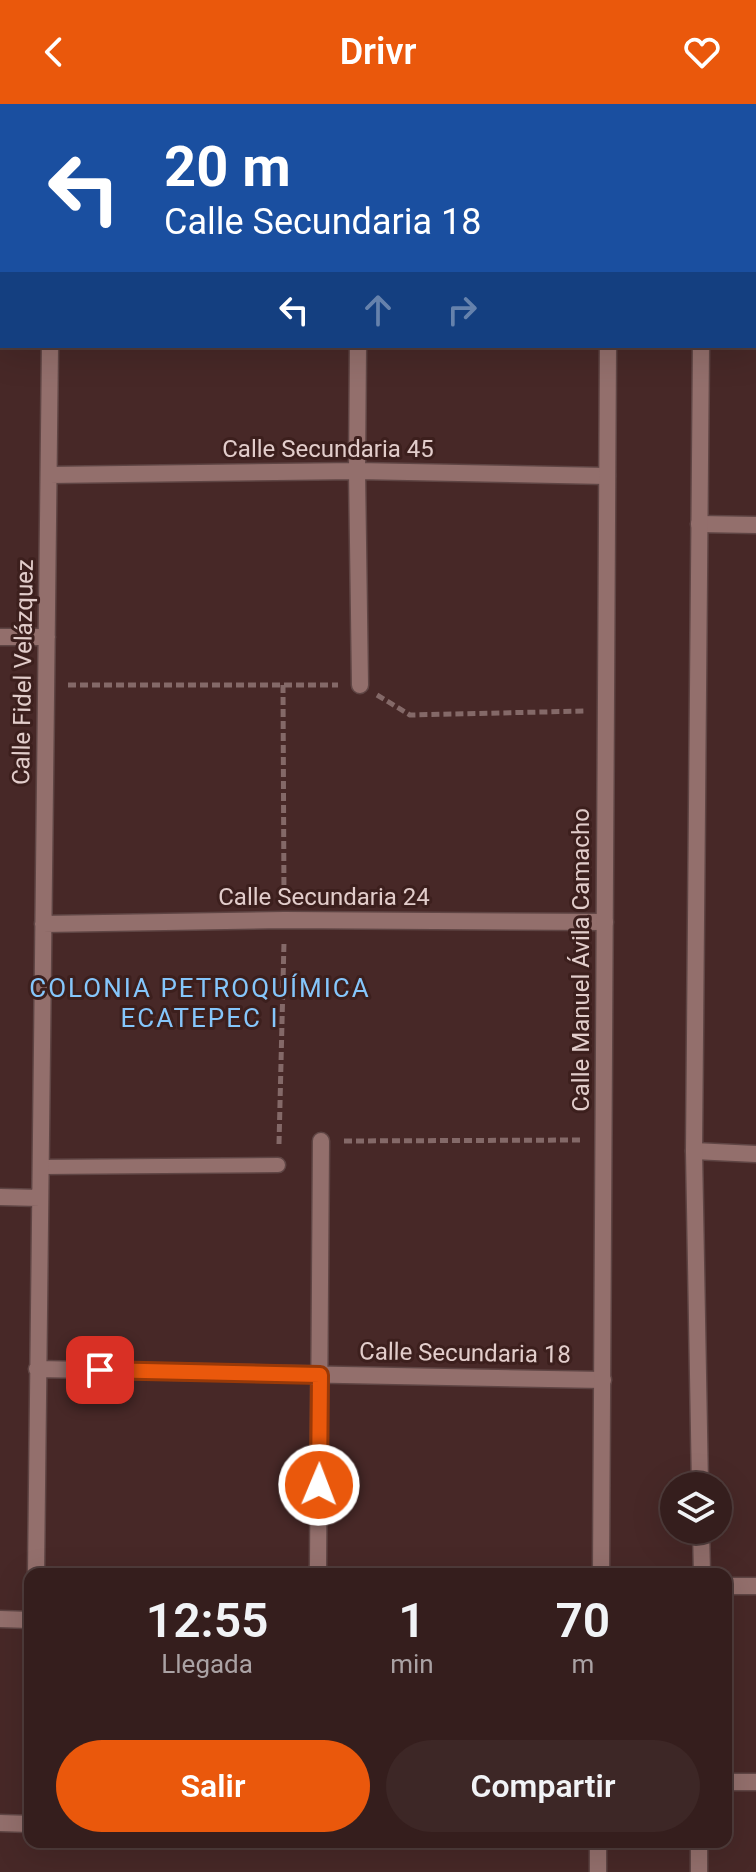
<!DOCTYPE html>
<html lang="es">
<meta charset="utf-8">
<style>
body{margin:0;font-family:Roboto,sans-serif;background:#3d2726;color:#f1f3f6;height:100vh;display:flex;flex-direction:column;font-size:30px;white-space:nowrap}
*{box-sizing:border-box;margin:0}
p{font-size:26px;color:#aaa2a4}
.icon{flex:none;width:44px;height:44px;fill:none;stroke:currentColor;stroke-width:2;stroke-linecap:round;stroke-linejoin:round}
.map{position:relative;flex:1;overflow:hidden}
.drawer{position:absolute;left:24px;top:1464px;width:708px;height:280px;display:flex;flex-direction:column;background:#351e1d;border-radius:16px;box-shadow:0 8px 32px #0002,0 0 0 2px #4f3c3b}
.drawer>*{flex:none}
.top-card{position:absolute;left:0px;top:0px;width:756px;height:244px;box-shadow:0 8px 32px #0002,0 0 0 2px #4f3c3b;background:#1a4fa0;color:#fff;overflow:hidden}
.controls{position:absolute;left:660px;top:1368px;display:grid;gap:16px}
.controls a{display:grid;place-items:center;width:72px;height:72px;border-radius:50%;background:#351e1d;box-shadow:0 8px 32px #0002,0 0 0 2px #4f3c3b;font-size:40px}
.pin{position:absolute;display:grid;place-items:center;width:68px;height:68px;color:#fff;margin:-34px;border-radius:16px;box-shadow:0 4px 12px #0006}
.me{position:absolute;width:88px;margin:-44px;rotate:1deg;stroke-linejoin:round;filter:drop-shadow(0 0 6px #0008)}
.turn{display:flex;align-items:center;gap:28px;height:168px;padding:0 32px;font-size:36px}
.turn .icon{width:104px;height:104px;stroke-width:2.5}
.turn b{display:block;font-size:56px;line-height:68px}
.lanes{display:flex;align-items:center;height:76px;padding:0 32px;background:#0003;justify-content:center;gap:40px;direction:ltr}
.lanes .off{opacity:.35}
.eta{display:flex;justify-content:space-evenly;align-items:center;height:136px;text-align:center}
.eta b{font-size:48px;font-weight:600;line-height:56px}
.button{display:flex;gap:16px;margin-top:auto;padding:16px 32px}
.button a{flex:1;height:92px;border-radius:48px;background:#ea580c;color:#fff;font-size:32px;font-weight:600;line-height:92px;text-align:center}
.button a+a{background:#3d2726;color:#f1f3f6}
header{display:flex;justify-content:space-between;align-items:center;height:104px;padding:0 32px;background:#ea580c;color:#fff;font-size:36px;font-weight:600}
.map>svg:first-child{display:block}
.lines{fill:none;stroke-linecap:round;stroke-linejoin:round}
.service-casing{stroke:#5f4544;stroke-width:17}
.pedestrian-casing{stroke:#5f4544;stroke-width:19}
.minor-casing{stroke:#5f4544;stroke-width:19}
.tertiary-casing{stroke:#5f4544;stroke-width:19}
.path{stroke:#846968;stroke-width:5;stroke-dasharray:8 4;stroke-linecap:butt}
.service{stroke:#936f6c;stroke-width:14}
.pedestrian{stroke:#936f6c;stroke-width:16}
.minor{stroke:#936f6c;stroke-width:16}
.tertiary{stroke:#936f6c;stroke-width:16}
.route-casing{stroke:#983908;stroke-width:20}
.route{stroke:#ea580c;stroke-width:14}
.labels{text-anchor:middle;dominant-baseline:central;stroke-width:6;stroke-linejoin:round;paint-order:stroke}
.street-label{font-size:24px;fill:#e2cdcb;stroke:#3c1f1d}
.neighbourhood-label{font-size:26px;letter-spacing:2px;fill:#85c6fb;stroke:#3c1f1d}
</style>
<header><svg class="icon" aria-label="back" viewBox="0 0 24 24"><path d="M15 5l-7 7 7 7"/></svg>Drivr<svg class="icon" aria-label="heart" viewBox="0 0 24 24"><path d="M12 20l-8-8c-3-5 5-10 8-4 3-6 11-1 8 4z"/></svg></header>
<div class="map">
<svg width="756" height="1768" viewBox="0 0 756 1768">
<rect width="100%" height="100%" fill="#472827"/>
<g class="lines">
<defs>
<path id="service" d="M41 1063 278 1061"/>
<path id="pedestrian" d="M0 129H2
M0 1515 30 1516"/>
<path id="minor" d="M48 0V2
M358 242 357 367 360 581
M49 371 357 367 607 372
M699 420 756 421
M0 533H47
M43 820 284 816 605 818
M694 1047 756 1050
M0 1093 40 1094
M37 1265 603 1276
M36 1470 50 242
M315 1470 318 1463 321 1037
M726 1482H756
M726 1678H756
M0 1719 30 1720"/>
<path id="tertiary" d="M611 2V0
M704 2V0
M700 1382 694 1047 701 242
M701 1426 702 1470
M601 1470 608 242
M598 1768V1738
M699 1768V1738"/>
</defs>
<use href="#service" class="service-casing"/>
<use href="#pedestrian" class="pedestrian-casing"/>
<use href="#minor" class="minor-casing"/>
<use href="#tertiary" class="tertiary-casing"/>
<path class="path" d="M269 2V0
M68 581H338
M283 581 284 796
M377 591 410 611 586 607
M344 1037 582 1036
M279 1040 284 838"/>
<use href="#service" class="service"/>
<use href="#pedestrian" class="pedestrian"/>
<use href="#minor" class="minor"/>
<use href="#tertiary" class="tertiary"/>
</g>
<g class="lines">
<defs>
<path id="route" d="M100 1266 320 1271 319 1381"/>
</defs>
<use href="#route" class="route-casing"/>
<use href="#route" class="route"/>
</g>
<g class="labels">
<g class="street-label">
<text x="328" y="345">Calle Secundaria 45</text>
<text transform="translate(23 568) rotate(-89)">Calle Fidel Velázquez</text>
<text x="324" y="793">Calle Secundaria 24</text>
<text transform="translate(581 856) rotate(-90)">Calle Manuel Ávila Camacho</text>
<text transform="translate(465 1249) rotate(1)">Calle Secundaria 18</text>
</g>
<g class="neighbourhood-label">
<text x="200" y="884">COLONIA PETROQUÍMICA<tspan x="200" dy="30">ECATEPEC I</tspan></text>
</g>
</g>
</svg>
<div class="controls">
<a><svg class="icon" aria-label="layers" viewBox="0 0 24 24"><path d="M12 4l9 5-9 5-9-5zM3 14l9 5 9-5"/></svg></a>
</div>
<div class="pin" style="left:100px;top:1266px;background:#d93025"><svg class="icon" aria-label="arrive" viewBox="0 0 24 24"><path d="M6 21V4h12l-3 4 3 4H6"/></svg></div>
<svg class="me" style="left:319px;top:1381px" viewBox="-20 -20 40 40"><circle r="17" fill="#ea580c" stroke="#fff" stroke-width="3"/><path d="M0-11L8 9 0 5-8 9z" fill="#fff"/></svg>
<div class="top-card">
<div class="turn"><svg class="icon" aria-label="left" viewBox="0 0 24 24"><path d="M17 20v-9H6M10 6l-5 5 5 5"/></svg><div><b>20 m</b>Calle Secundaria 18</div></div>
<div class="lanes"><svg class="icon" aria-label="left" viewBox="0 0 24 24"><path d="M17 20v-9H6M10 6l-5 5 5 5"/></svg><svg class="icon off" aria-label="ahead" viewBox="0 0 24 24"><path d="M12 20V5M6 11l6-6 6 6"/></svg><svg class="icon off" aria-label="right" viewBox="0 0 24 24"><path d="M7 20v-9h11M14 6l5 5-5 5"/></svg></div>
</div>
<section class="drawer">
<div class="eta">
<div><b>12:55</b><p>Llegada</p></div>
<div><b>1</b><p>min</p></div>
<div><b>70</b><p>m</p></div>
</div>
<div class="button"><a>Salir</a><a>Compartir</a></div>
</section>
</div>
